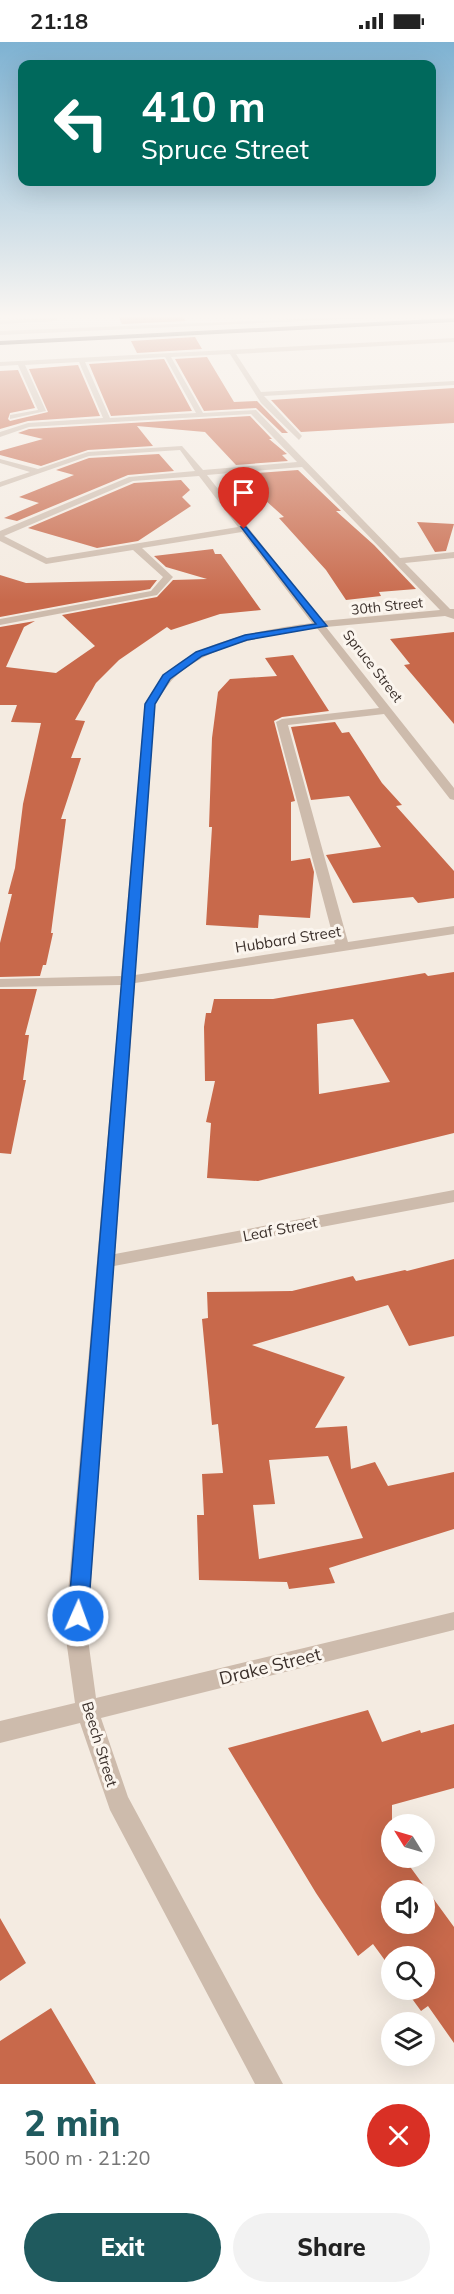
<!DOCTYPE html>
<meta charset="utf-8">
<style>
body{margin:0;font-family:Mulish,sans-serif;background:#f2f2f2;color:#222;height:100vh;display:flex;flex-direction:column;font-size:22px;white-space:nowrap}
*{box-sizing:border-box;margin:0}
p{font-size:20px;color:#767676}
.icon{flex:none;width:33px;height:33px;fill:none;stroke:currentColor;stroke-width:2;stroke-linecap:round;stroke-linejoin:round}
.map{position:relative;height:2042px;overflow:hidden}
.panel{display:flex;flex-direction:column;background:#fff;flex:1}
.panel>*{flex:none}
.banner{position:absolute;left:18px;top:18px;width:418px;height:126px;border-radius:12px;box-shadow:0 6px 24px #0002;background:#00695c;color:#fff;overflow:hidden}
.needle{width:39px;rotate:307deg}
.buttons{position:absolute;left:381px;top:1772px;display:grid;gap:12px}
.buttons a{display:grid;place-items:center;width:54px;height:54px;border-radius:50%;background:#fff;box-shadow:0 6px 24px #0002;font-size:30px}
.pin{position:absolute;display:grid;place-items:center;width:51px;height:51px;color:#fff;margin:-62px -26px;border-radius:50% 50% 50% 0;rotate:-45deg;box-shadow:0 0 6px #0007}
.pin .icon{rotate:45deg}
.me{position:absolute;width:66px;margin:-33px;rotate:2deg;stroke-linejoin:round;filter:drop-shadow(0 0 4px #0008)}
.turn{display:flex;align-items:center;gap:21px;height:126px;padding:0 24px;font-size:27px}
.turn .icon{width:78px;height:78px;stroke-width:2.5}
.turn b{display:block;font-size:42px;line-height:51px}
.round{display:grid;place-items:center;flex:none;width:63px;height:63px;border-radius:32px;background:#f2f2f2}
.head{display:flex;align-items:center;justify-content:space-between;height:102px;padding:0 24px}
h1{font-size:36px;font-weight:800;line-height:45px;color:#1f5a5e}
.button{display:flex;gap:12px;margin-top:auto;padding:12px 24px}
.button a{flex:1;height:69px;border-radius:36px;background:#1f5a5e;color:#fff;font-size:24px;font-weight:800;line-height:69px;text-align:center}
.button a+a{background:#f2f2f2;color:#222}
.status{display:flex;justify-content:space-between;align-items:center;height:42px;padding:0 30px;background:#fff;direction:ltr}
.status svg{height:16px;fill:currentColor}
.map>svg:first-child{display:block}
.building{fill:#c8694b;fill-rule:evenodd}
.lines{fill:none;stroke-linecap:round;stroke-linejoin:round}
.minor{fill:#cdbbac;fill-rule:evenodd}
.highway{fill:#5c4a42;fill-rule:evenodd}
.route{fill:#1a73e8;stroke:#114b97;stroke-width:1.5}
.labels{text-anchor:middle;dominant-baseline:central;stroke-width:6;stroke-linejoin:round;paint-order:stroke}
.far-street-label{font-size:14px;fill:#3b302b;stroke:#fbf5ee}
.street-label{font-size:15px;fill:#3b302b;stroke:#fbf5ee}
.near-street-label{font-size:18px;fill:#3b302b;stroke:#fbf5ee}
</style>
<div class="status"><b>21:18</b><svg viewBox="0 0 49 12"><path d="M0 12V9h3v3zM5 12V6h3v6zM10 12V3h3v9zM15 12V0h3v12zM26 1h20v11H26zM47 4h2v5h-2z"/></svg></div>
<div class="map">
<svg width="454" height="2042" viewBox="0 0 454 2042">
<rect width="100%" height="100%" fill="#f4ebe1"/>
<path class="building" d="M118 274H182L186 279 122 282Z
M195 295 202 307 137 311 131 299Z
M207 315 234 360 257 359 288 391H282L256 366 204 369 175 317Z
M164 317 192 369 111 374 89 322Z
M78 323 100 374 28 379 0 387V329L18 328 35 366 10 371 8 377 10 379 48 370 29 327Z
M454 346V381L301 390 271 358Z
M250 374 272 397H269L287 412 282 413 288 419 236 423 205 390 137 384 153 404 88 408 41 424 0 413V409L43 397 18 391 29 387Z
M159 412 174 429 128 433 17 479 4 476 39 461 19 455 74 433 56 428 89 416Z
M298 428 341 469H336L374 503 416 547 379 550 381 554 346 558 326 528 279 476 284 475 265 458 243 432Z
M181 438 190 448 182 455 191 464 138 499 97 506 28 486 134 441Z
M417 480 454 482 446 509 435 510Z
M213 507 215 512H221L261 568 220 572 171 588 167 585 119 618 96 641 75 678 85 679 71 716H81L61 777H66L51 891H53L46 923H43L40 934 0 935V901L12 852H8L15 826 23 762 41 681 11 680 17 663H0V585L35 579 24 585 6 625 56 631 95 604 62 573 157 555 173 538 207 537 166 525 154 514Z
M0 533 26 541 157 538 150 547 0 575Z
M454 590V682L404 623 410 622 390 597Z
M293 613 329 669 282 675 274 679 295 759 291 760V819L310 816 314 830 310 876 259 873 258 886 206 883 212 785H209L212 696 218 650 230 637 277 634 265 616Z
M335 680 342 691 349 690 382 741 402 763 396 764 454 829V856L418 861 413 855 353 861 326 813 381 805 349 754 311 758 291 685Z
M454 930V1091L258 1139 207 1136 211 1081 206 1080 215 1039H205L204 985 206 971H211L214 957H273L425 931 428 934ZM353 977 390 1040 319 1052 317 982Z
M0 947H37L25 993H29L23 1038H26L11 1112 0 1111Z
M454 1217V1294L409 1304 388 1263 252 1303 345 1335 315 1386 347 1384 351 1427 375 1420 388 1444 454 1430V1487L329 1526 335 1541 289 1547 287 1540 199 1538 197 1473H204L202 1432 223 1431 218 1382 212 1383 202 1277 208 1276 207 1250 292 1249 353 1234 356 1239 405 1228 407 1229ZM328 1414 363 1496 259 1517 253 1463 275 1462 269 1418Z
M368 1668 382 1700 420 1688 421 1691 454 1682V1746L392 1763V1815H403L454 1885V2001L428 1964 421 1969 405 1947H424V1914H392V1928L373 1902 358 1914 316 1851 228 1706ZM392 1848H424V1881H392Z
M0 1876 26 1921 0 1939Z
M51 1966 96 2042H0V1999Z"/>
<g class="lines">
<path class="minor" d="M372 274H411L0 293V289Z
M58 276 56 279 0 282V278Z
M454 296V300L236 312 261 350 454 339V343L264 354 302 394 299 398 261 361 230 312 171 315 203 371 256 368 400 516 454 510V516L405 521 450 567H454V577L445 574 326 585 454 746V758L450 757 384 672 288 683 348 900 454 884V892L135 941 115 1212 454 1148V1160L114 1224 90 1551 88 1597 96 1656 454 1570V1588L101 1676 128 1755 283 2042H255L110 1768 80 1681 0 1701V1679L75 1661 66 1597 68 1551 121 943 0 945V937L121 934 145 662C151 652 158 640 166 632 200 598 267 587 312 581L242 490 142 506 173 535 157 553 0 583V577L151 549 163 535 133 508 46 522 0 499V489L129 435 195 429 180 408 89 414 0 445V440L30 430 0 421V417L38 427 88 410 182 404 203 428 297 420 251 372 29 385 0 395V390L28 381 103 376 79 320 25 323 46 369 10 377V373L38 368 18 323 0 324V320ZM165 315 196 371 110 376 85 320ZM302 425 440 568 322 579 207 433ZM199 434 238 485 47 516 4 494 133 439ZM317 586 379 666 282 677 276 680 335 902 135 933 155 662C161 654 167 643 174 636 211 601 269 593 317 586Z"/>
<path class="highway" d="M454 276V280L0 303V299Z"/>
</g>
<linearGradient id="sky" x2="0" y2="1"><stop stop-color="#7eb2d2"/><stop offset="0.49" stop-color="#faf6f2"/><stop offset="1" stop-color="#faf6f2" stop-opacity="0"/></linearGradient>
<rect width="454" height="560" fill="url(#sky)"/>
<path class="route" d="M241 485H246L327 584 247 598 202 614 170 637 155 662 88 1574 85 1580 78 1583 71 1580 68 1574 145 662 163 633 196 610 245 593 316 582Z"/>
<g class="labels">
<g class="far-street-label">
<text transform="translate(387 564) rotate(-6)">30th Street</text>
<text transform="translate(373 624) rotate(52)">Spruce Street</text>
</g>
<g class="street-label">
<text transform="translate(288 897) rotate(-9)">Hubbard Street</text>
<text transform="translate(280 1187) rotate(-11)">Leaf Street</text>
<text transform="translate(100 1702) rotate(73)">Beech Street</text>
</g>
<g class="near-street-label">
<text transform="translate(270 1624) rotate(-14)">Drake Street</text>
</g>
</g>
</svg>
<div class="buttons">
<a><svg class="needle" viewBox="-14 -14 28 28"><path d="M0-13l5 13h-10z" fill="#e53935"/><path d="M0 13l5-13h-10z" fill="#767676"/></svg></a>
<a><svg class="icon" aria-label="sound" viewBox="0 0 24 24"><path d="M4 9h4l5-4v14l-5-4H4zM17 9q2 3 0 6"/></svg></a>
<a><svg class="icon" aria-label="search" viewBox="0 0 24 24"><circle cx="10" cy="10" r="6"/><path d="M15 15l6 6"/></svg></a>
<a><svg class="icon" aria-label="layers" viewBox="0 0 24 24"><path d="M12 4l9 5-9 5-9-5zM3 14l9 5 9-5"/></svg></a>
</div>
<div class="pin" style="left:244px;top:487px;background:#d93025"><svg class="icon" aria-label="arrive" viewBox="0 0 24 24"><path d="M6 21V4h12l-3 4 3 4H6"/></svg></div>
<svg class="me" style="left:78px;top:1574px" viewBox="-20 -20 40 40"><circle r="17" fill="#1a73e8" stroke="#fff" stroke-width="3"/><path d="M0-11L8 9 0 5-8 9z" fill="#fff"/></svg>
<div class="banner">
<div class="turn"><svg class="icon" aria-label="left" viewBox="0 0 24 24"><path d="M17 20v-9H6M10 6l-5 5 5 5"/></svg><div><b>410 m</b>Spruce Street</div></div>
</div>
</div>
<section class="panel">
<div class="head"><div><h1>2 min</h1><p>500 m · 21:20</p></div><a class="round" style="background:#d93025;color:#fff"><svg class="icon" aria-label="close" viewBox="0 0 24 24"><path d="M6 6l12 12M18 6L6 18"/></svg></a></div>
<div class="button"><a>Exit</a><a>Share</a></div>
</section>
